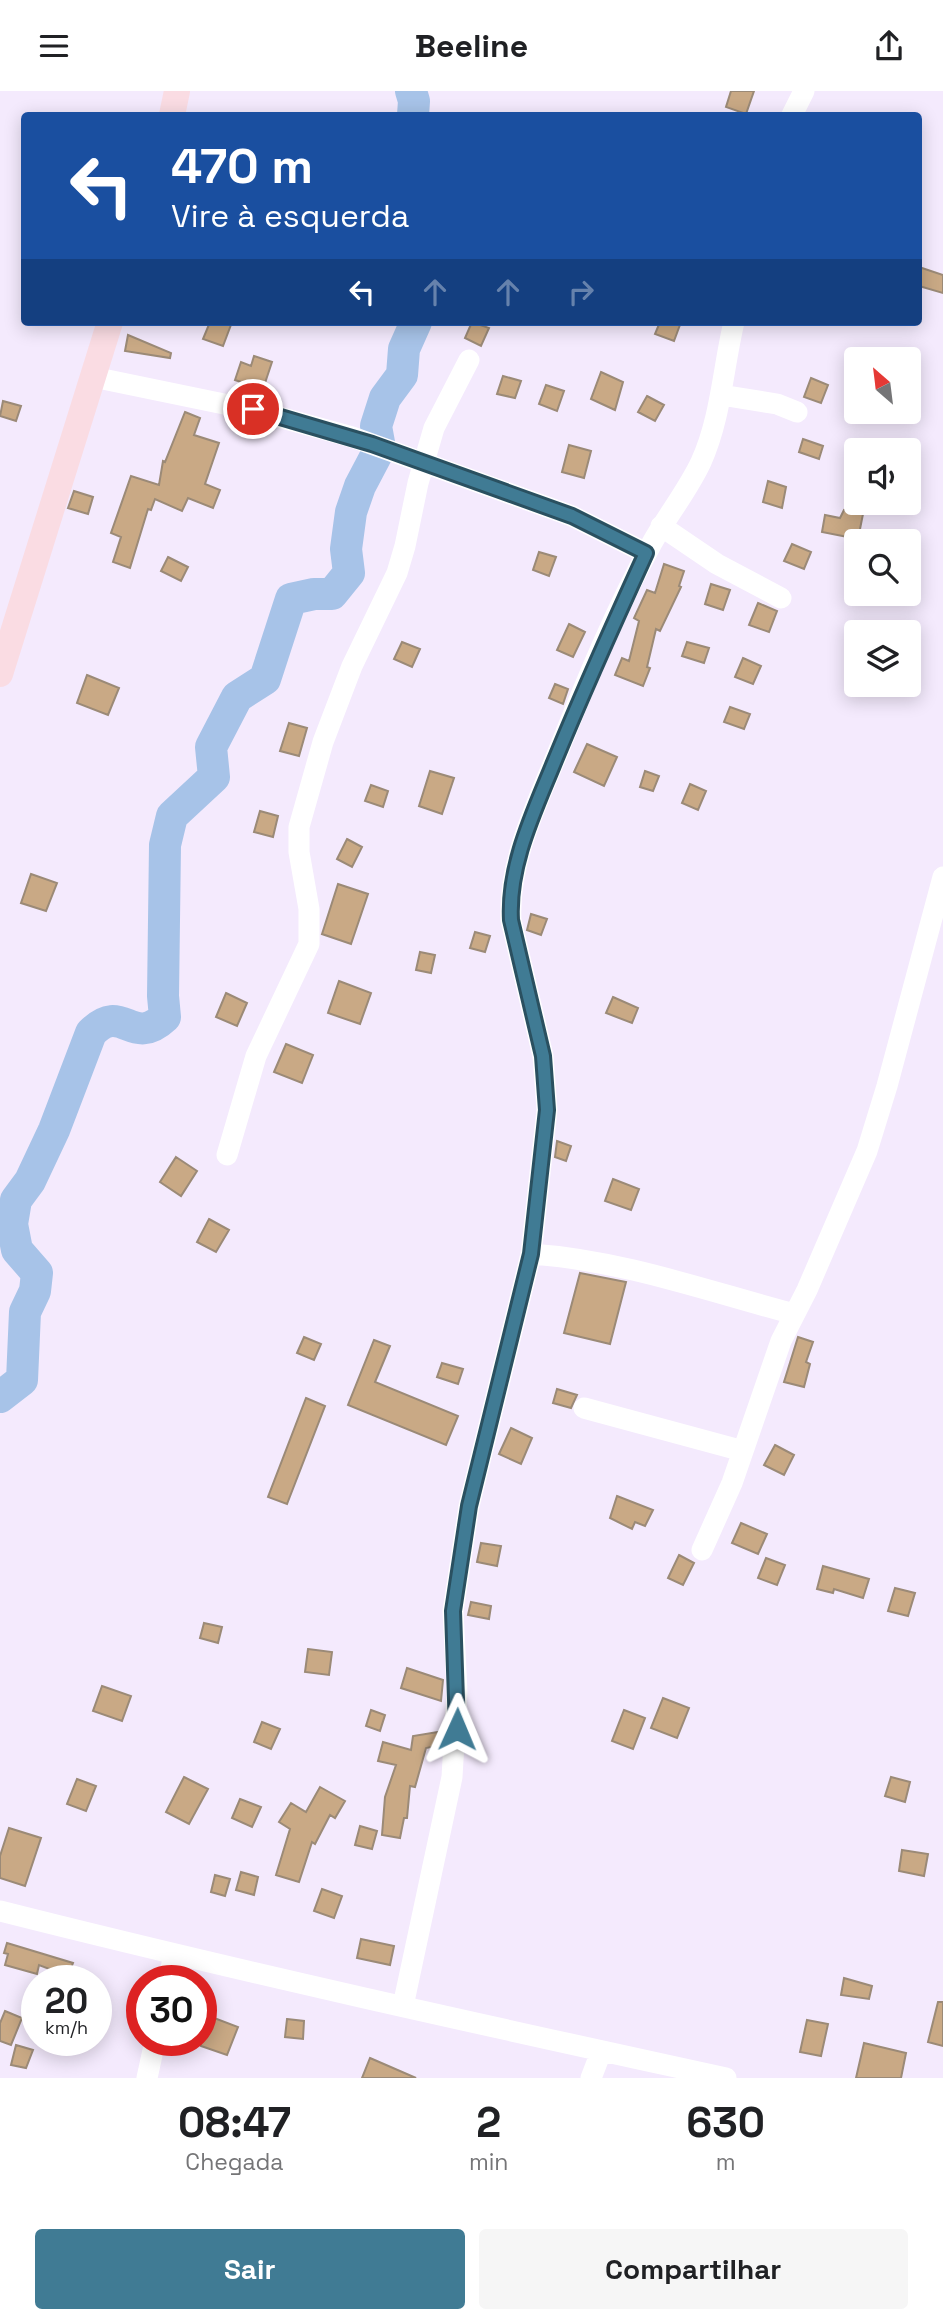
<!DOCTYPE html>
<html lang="pt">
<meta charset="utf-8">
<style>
body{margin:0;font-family:"Space Grotesk",sans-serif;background:#f6f6f6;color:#202124;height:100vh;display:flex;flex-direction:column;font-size:26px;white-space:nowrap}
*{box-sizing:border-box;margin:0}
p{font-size:23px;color:#757577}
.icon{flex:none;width:38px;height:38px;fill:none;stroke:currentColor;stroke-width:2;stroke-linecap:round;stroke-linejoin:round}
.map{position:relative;height:1987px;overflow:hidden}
.drawer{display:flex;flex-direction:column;background:#fff;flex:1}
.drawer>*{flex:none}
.hud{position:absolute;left:21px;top:21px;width:901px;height:214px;border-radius:7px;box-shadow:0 4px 18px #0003;background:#1a4fa0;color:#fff;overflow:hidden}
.needle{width:46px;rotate:332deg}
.fabs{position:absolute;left:844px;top:256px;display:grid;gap:14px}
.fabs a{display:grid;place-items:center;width:77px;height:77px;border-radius:7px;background:#fff;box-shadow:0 4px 18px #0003;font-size:35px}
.speed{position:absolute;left:21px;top:1874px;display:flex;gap:14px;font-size:35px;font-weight:700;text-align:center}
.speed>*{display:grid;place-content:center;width:91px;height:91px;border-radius:50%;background:#fff;box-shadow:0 4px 18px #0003;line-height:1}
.speed small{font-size:18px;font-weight:400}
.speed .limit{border:10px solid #d22;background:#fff;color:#111}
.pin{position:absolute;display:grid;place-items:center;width:60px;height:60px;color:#fff;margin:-30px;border:4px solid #fff;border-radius:50%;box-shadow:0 2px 7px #0007}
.me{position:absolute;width:77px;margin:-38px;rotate:1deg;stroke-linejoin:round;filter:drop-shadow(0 0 5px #0008)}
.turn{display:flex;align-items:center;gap:24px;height:147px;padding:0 35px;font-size:32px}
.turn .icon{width:91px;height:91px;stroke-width:2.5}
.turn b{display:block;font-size:49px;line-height:60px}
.lanes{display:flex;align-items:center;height:66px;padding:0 35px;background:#0003;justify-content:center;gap:35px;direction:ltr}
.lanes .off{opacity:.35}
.eta{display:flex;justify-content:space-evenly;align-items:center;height:119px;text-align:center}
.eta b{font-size:42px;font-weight:700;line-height:49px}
.button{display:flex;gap:14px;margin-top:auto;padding:14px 35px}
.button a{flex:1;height:80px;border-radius:7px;background:#407b94;color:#fff;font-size:28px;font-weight:700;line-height:80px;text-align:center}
.button a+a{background:#f6f6f6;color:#202124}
header{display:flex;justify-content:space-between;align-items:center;height:91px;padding:0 35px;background:#fff;font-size:32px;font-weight:700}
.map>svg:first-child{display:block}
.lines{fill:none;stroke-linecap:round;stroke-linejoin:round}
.river{stroke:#a7c3e8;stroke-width:32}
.building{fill:#c9a985;stroke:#9b8a77;stroke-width:2}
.minor{stroke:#fff;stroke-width:21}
.major{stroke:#fadce3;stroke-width:26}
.route-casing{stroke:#2a5060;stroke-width:18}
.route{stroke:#407b94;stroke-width:12}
</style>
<header><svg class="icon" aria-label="menu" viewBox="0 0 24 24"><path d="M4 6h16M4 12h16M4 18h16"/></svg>Beeline<svg class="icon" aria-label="share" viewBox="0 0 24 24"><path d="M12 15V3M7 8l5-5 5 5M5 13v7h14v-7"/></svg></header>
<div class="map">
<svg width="943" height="1987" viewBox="0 0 943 1987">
<rect width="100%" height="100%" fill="#f4eafd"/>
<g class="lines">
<path class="river" d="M411 0 414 10 413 24
M0 1306 22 1289 25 1221 35 1200 37 1182 17 1159 12 1133 16 1109 30 1090 54 1039 91 942C123 909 131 958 165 926L163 905 165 754 172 725 214 686 211 656 237 606 265 588 291 508 314 503H332L349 482 346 458 351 421 360 395 380 357 376 335 385 307 402 284 404 258 416 231"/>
</g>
<path class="building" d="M731 0H754L746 23 726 16Z
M919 176 943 184V202L919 195Z
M210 231H232L223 255 203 248Z
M472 231 489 237 481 255 465 247Z
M660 231H681L674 250 655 243Z
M128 244 171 262 170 267 125 260Z
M254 265 272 271 263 298 235 289 241 271 251 275Z
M601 281 623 291 615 319 591 308Z
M503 285 521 290 515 307 497 303Z
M811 287 828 294 821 312 804 306Z
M546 294 564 300 557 320 539 313Z
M647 305 664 314 655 330 638 321Z
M3 310 21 315 16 330 0 325Z
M185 321 200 327 194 344 219 352 205 393 220 399 213 417 188 407 182 420 155 408 151 419 148 418 130 477 113 471 121 446 111 442 131 385 159 394 163 370 165 371Z
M803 348 823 355 819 368 799 361Z
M569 354 591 360 584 387 562 381Z
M768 390 786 396 782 417 763 411Z
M74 400 93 406 88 423 68 417Z
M844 419 863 423 858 448 822 441 825 424 840 427Z
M792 453 811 461 804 478 784 470Z
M539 461 556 466 549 485 533 479Z
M168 466 188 476 181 490 161 480Z
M664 473 684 480 679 495 681 496 660 540 656 538 647 576 650 577 643 595 615 584 622 567 629 570 639 530 634 527 647 499 655 502Z
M711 493 730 499 723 519 705 513Z
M758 512 777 520 769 541 749 534Z
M569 533 585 541 573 566 557 559Z
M402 551 420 558 412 576 394 568Z
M687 551 709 557 704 572 682 565Z
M743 567 761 575 753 593 735 586Z
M87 584 119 597 108 624 77 612Z
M555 593 568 598 563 613 549 607Z
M730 616 750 623 744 638 724 631Z
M289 632 307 637 299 665 280 660Z
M587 653 617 666 604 695 574 681Z
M430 680 454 687 442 723 419 715Z
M645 680 659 685 653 700 640 696Z
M690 693 706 700 698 719 682 712Z
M371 694 388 700 383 716 365 710Z
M260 720 278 725 273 746 254 741Z
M347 748 362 756 352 776 337 768Z
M31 783 57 792 46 820 21 812Z
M338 793 368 803 351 853 322 843Z
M531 823 547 828 541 844 527 839Z
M475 841 490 845 485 861 470 857Z
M420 861 435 864 431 882 416 879Z
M339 890 371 902 360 933 328 922Z
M226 902 247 912 237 935 216 926Z
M613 906 638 917 632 932 606 922Z
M286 953 313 964 302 992 274 981Z
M557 1050 571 1055 566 1070 555 1066Z
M176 1066 197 1080 181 1105 160 1091Z
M613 1088 639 1098 631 1119 605 1110Z
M209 1128 229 1139 216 1161 197 1151Z
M580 1182 626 1191 610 1253 564 1242Z
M304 1246 321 1253 314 1269 297 1262Z
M798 1246 813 1251 806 1271 810 1273 804 1296 784 1291Z
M374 1249 390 1255 375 1291 458 1325 446 1354 348 1314Z
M442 1272 463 1278 458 1293 437 1286Z
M557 1298 577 1304 571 1317 553 1312Z
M306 1307 325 1315 287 1413 268 1406Z
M511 1337 532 1347 521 1373 499 1363Z
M775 1354 794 1364 784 1384 764 1374Z
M617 1405 653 1419 645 1435 635 1431 632 1438 610 1427Z
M741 1432 767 1443 758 1463 732 1452Z
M481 1452 501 1455 497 1475 477 1471Z
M679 1464 694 1472 683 1494 668 1487Z
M766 1467 785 1474 777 1494 758 1487Z
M823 1475 869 1488 863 1507 834 1498 833 1502 817 1498Z
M895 1497 915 1502 908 1525 888 1520Z
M471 1511 491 1515 489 1528 468 1524Z
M204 1532 222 1536 218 1552 200 1547Z
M308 1558 332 1561 329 1584 305 1581Z
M407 1577 443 1589 441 1610 401 1597Z
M102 1595 131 1605 122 1630 93 1620Z
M663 1607 689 1617 677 1647 651 1637Z
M371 1619 385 1624 380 1640 366 1635Z
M624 1619 645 1627 633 1658 612 1650Z
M262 1631 280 1638 271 1658 254 1651Z
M438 1641 436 1655 426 1657 415 1696 410 1695 407 1727H404L400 1747 382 1744 385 1706 396 1674 378 1670 383 1651 411 1659 413 1645Z
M184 1686 208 1698 189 1733 166 1721Z
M891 1686 910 1691 905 1711 885 1705Z
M77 1688 96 1695 86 1720 67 1713Z
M320 1696 345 1710 335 1727 330 1724 315 1753 312 1751 299 1791 276 1784 290 1738 279 1731 291 1712 306 1721Z
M240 1708 261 1716 252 1736 232 1727Z
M360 1735 377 1740 372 1758 355 1754Z
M9 1737 41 1747 25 1795 0 1787V1765Z
M902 1759 928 1763 924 1785 899 1780Z
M241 1781 258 1786 254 1804 236 1799Z
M215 1784 230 1788 225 1805 211 1801Z
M322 1798 342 1805 334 1827 314 1820Z
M361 1848 394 1855 390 1874 357 1867Z
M7 1852 73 1872 68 1885 39 1874 37 1883 5 1874 8 1863 4 1862Z
M844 1887 872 1895 869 1908 841 1904Z
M938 1911H943V1955L928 1951Z
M5 1920 22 1927 11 1954 0 1950V1932Z
M201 1922 238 1936 227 1964 201 1955Z
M287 1928 304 1930 303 1948 285 1946Z
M807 1929 828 1933 821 1965 800 1961Z
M864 1952 906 1962 901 1987H856Z
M16 1954 33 1959 26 1977 11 1974Z
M370 1967 416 1987H362Z"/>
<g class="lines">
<path class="minor" d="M792 24 804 0
M93 286 253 319 352 346 572 425 646 462
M721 304 777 313 797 321
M661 435 717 473 781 507
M227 1064 256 965 309 853V818L299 761V736L323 651 352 575 397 482 405 455 418 392 434 337 469 269
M531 1163C621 1169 707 1200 794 1223
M584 1317 743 1360
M702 1459 732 1392 781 1250 807 1199 867 1060 887 995 943 786
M0 1820C241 1881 483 1934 726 1987
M168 1890 174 1864
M403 1915 452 1686 457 1601 453 1520 469 1415 531 1163 547 1019 543 965 511 829C508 769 538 711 560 656 587 588 616 518 652 452 667 425 688 399 701 371 721 327 723 277 734 231
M147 1987 155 1950
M591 1987 601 1961"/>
<path class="major" d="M172 24 177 0
M0 583 110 231"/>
</g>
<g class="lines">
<defs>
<path id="route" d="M253 318 372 353 572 425 646 462C614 532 582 603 553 674 533 723 508 775 511 829L543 965 547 1019 531 1163 469 1415 453 1520 457 1638"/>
</defs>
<use href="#route" class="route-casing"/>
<use href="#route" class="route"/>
</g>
</svg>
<div class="fabs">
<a><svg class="needle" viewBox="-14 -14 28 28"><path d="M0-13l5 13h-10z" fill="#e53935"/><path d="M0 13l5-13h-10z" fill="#757577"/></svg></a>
<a><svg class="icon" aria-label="sound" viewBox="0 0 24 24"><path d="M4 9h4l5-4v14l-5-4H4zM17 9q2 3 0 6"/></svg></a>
<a><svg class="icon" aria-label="search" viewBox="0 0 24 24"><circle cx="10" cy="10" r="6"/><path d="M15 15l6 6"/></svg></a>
<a><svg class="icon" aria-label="layers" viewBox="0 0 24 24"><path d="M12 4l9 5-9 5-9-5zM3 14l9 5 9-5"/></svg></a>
</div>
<div class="speed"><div>20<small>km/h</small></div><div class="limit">30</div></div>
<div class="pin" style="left:253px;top:318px;background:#d93025"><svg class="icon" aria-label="arrive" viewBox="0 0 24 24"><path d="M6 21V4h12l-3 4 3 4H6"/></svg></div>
<svg class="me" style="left:457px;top:1638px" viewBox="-20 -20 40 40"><path d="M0-17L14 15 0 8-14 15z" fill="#407b94" stroke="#fff" stroke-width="4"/></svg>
<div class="hud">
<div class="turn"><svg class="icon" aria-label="left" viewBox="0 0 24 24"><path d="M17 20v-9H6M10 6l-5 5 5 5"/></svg><div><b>470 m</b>Vire à esquerda</div></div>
<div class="lanes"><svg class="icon" aria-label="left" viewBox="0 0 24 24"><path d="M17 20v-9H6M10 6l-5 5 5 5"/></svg><svg class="icon off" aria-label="ahead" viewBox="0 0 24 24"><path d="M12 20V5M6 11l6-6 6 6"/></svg><svg class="icon off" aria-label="ahead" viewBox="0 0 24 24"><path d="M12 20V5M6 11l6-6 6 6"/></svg><svg class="icon off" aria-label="right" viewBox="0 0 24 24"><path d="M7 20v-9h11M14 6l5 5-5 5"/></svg></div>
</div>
</div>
<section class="drawer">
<div class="eta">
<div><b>08:47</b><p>Chegada</p></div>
<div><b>2</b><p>min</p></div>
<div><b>630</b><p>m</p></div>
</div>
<div class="button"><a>Sair</a><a>Compartilhar</a></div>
</section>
